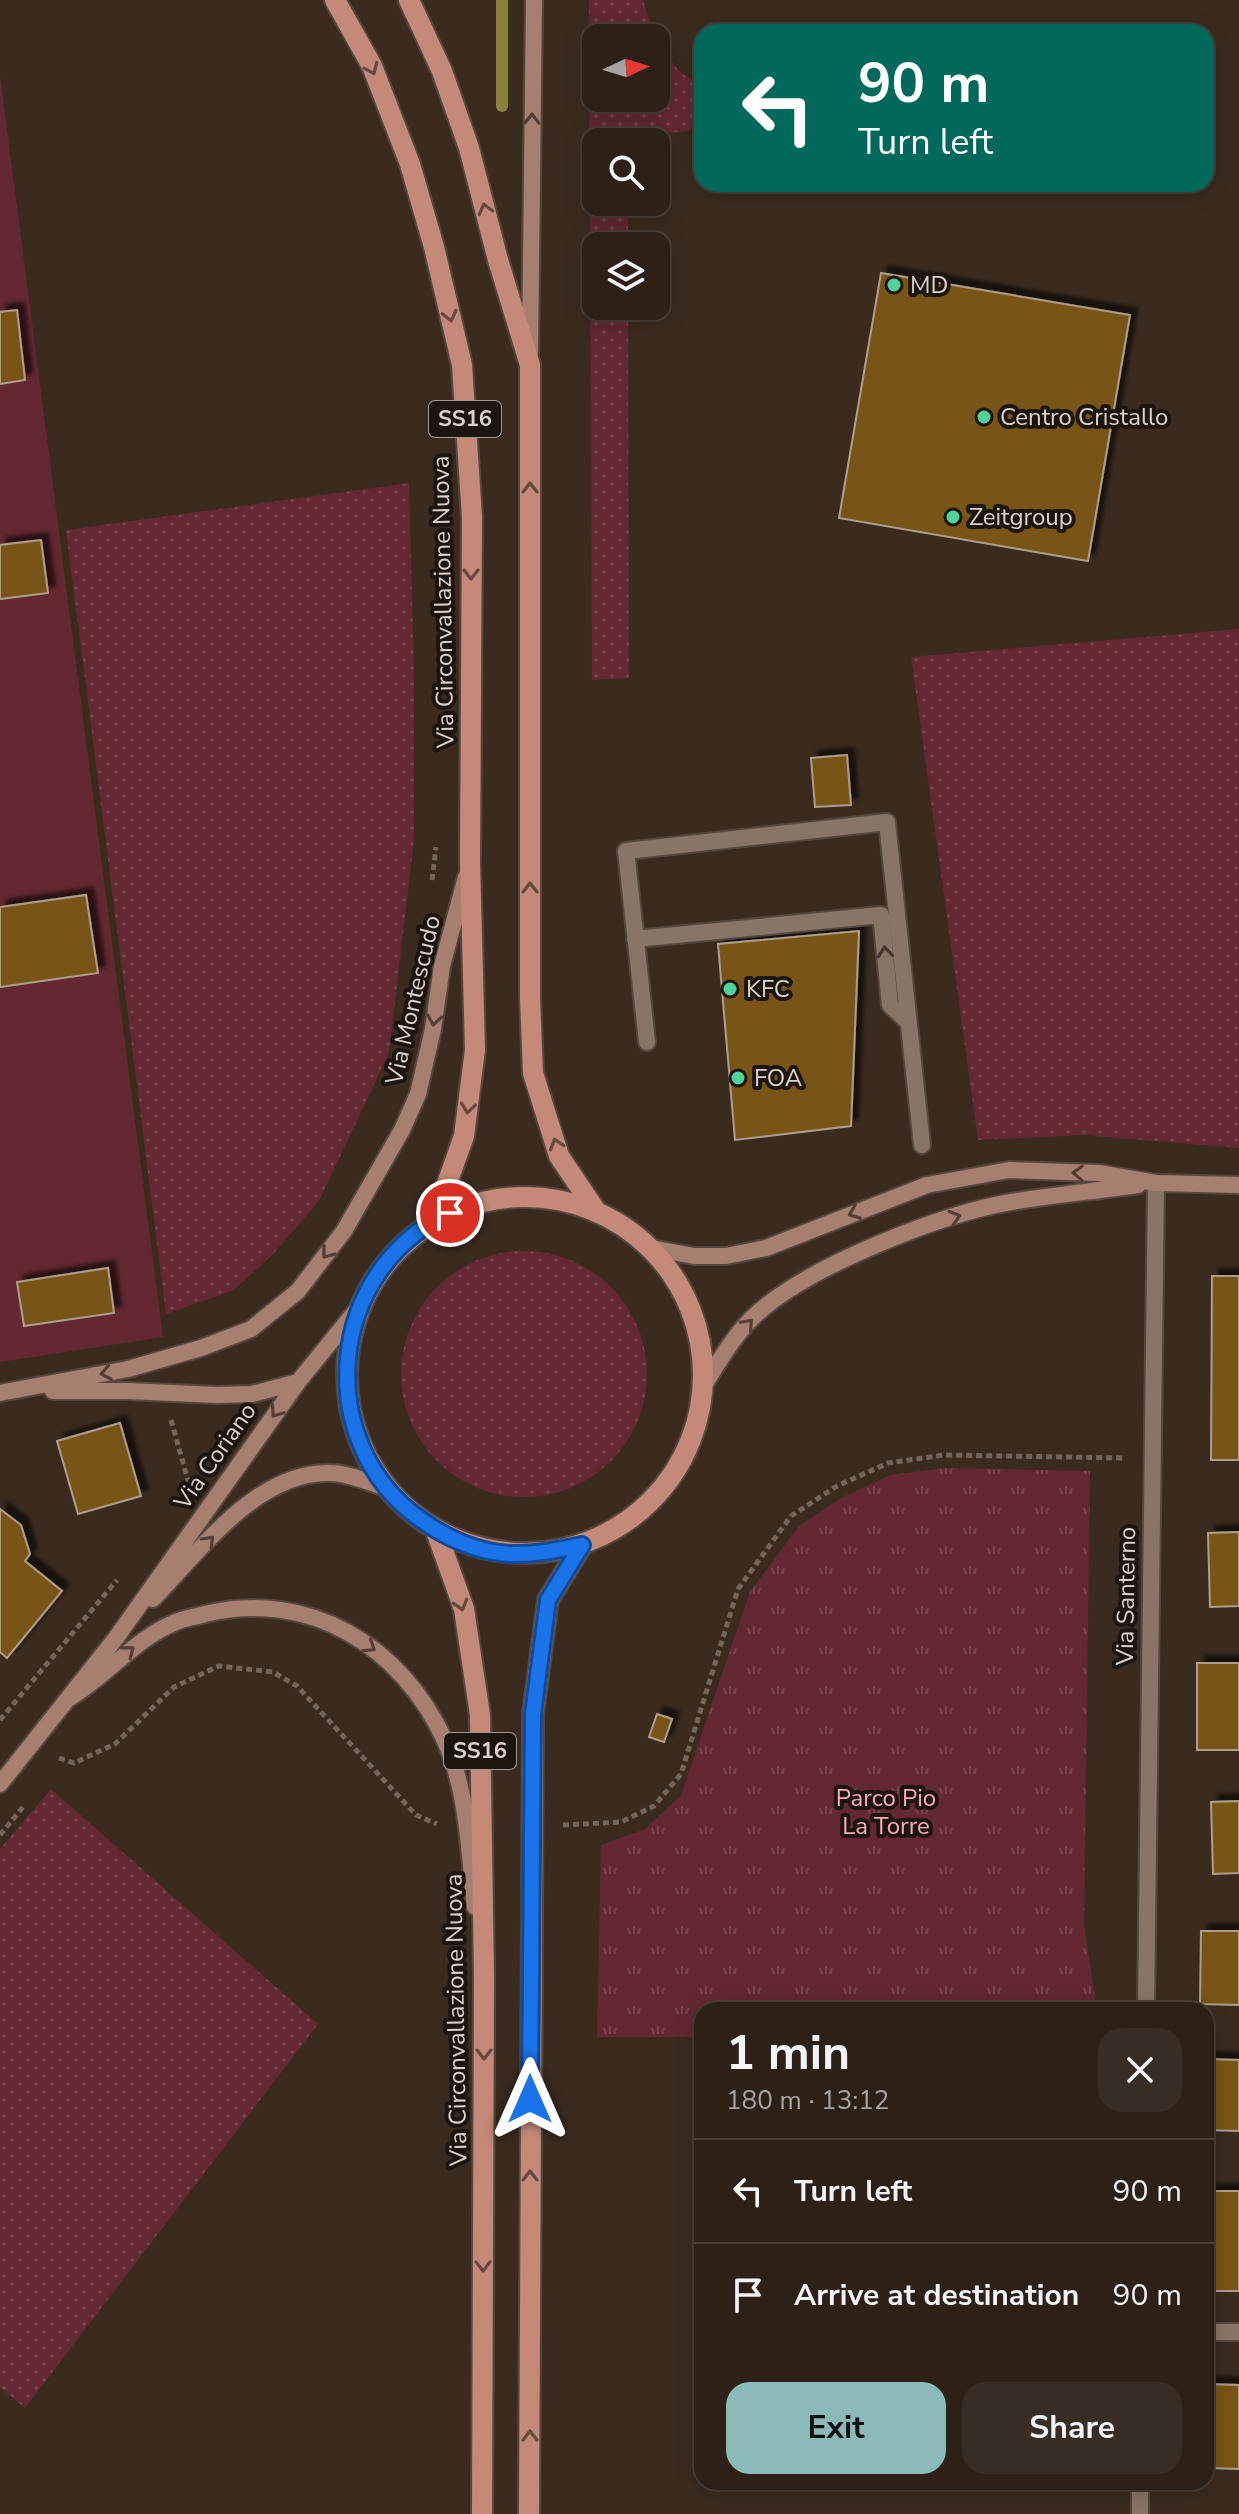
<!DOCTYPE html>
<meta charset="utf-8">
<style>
body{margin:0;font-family:"Nunito Sans",sans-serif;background:#382d24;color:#f1f3f6;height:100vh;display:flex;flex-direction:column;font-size:30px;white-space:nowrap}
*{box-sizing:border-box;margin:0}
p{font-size:26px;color:#a6a3a1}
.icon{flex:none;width:44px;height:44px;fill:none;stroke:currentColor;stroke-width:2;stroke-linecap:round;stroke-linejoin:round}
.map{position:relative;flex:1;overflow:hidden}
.side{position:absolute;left:694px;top:2002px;width:520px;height:488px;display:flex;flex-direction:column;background:#2c2017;border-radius:24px;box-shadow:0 4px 20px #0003,0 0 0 2px #483e36}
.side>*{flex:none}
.guide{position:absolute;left:694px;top:24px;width:520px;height:168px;border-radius:24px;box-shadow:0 4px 20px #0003,0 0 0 2px #483e36;background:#00695c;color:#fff;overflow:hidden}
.needle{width:52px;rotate:86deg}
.controls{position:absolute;left:582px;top:24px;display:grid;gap:16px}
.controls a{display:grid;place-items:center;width:88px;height:88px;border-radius:16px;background:#2c2017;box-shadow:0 4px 20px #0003,0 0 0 2px #483e36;font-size:40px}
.pin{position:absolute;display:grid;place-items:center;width:68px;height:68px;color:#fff;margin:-34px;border:4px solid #fff;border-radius:50%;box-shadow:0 2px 8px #0007}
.me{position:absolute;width:88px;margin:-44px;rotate:0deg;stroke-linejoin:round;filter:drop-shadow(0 0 6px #0008)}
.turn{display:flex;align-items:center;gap:28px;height:168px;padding:0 32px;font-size:36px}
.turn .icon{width:104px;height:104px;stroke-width:2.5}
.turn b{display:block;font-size:56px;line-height:68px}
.round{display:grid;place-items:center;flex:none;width:84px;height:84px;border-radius:24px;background:#382d24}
.summary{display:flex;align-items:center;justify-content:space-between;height:136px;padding:0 32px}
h1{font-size:48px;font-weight:700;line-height:60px}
.button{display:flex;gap:16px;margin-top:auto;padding:16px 32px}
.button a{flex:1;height:92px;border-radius:24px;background:#8bbbb9;color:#111;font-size:32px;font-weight:700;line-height:92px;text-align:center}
.button a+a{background:#382d24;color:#f1f3f6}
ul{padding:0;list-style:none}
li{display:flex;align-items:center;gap:24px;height:104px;padding:0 32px;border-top:2px solid #483e36}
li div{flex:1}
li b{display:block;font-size:30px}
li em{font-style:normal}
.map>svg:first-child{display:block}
.grass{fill:url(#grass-dots)}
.park{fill:url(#park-tufts)}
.pitch{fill:#632831}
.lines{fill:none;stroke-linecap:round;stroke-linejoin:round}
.stream{stroke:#8d7f3d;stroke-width:12}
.building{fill:#785518;stroke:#ac9e8b;stroke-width:2;filter:url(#shadow)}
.lane-casing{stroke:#56483e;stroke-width:20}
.street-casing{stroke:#56483e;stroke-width:20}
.secondary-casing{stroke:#56483e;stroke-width:20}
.primary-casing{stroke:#56483e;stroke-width:24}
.path{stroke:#74655b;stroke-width:5;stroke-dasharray:6 4;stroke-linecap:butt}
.lane{stroke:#897568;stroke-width:16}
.street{stroke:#897568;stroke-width:16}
.secondary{stroke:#a77f70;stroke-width:16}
.primary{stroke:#c48978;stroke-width:20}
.oneway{stroke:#68493f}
.oneway2{stroke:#543f36}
.oneway3{stroke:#43372f}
.route-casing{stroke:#114b97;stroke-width:20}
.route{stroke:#1a73e8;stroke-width:14}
.poi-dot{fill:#4ed39a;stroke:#1d1510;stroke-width:3}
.labels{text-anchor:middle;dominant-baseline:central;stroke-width:8;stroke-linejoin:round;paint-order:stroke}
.shield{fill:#1d1510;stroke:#a39992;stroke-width:2}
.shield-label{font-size:22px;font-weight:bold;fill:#ddd2ca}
.poi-label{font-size:24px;fill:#ddd2ca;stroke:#1d1510;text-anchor:start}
.street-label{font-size:24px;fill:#ddd2ca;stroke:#1d1510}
.park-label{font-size:24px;fill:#faaab2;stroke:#1d1510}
</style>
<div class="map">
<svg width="1239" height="2514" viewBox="0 0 1239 2514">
<defs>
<pattern id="grass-dots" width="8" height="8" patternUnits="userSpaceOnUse" patternTransform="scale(2)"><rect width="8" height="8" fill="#632831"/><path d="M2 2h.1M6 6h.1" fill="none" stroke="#79464e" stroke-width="1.8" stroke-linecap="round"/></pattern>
<pattern id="park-tufts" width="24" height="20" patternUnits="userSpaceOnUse" patternTransform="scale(2)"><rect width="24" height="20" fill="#632831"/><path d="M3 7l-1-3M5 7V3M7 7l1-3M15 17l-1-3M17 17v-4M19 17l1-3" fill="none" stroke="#79464e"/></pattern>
<filter id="shadow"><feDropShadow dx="7" dy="-7" stdDeviation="2" flood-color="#0009"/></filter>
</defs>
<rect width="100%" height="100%" fill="#3b2b1f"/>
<path class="grass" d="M589 0H643L655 38H596V98H656V41L678 70 702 87V107L689 131 628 137V142H596V202H628V246H596V306H628L629 678 592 680Z
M409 483 414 669V840L389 1053 319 1201 274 1253 234 1290 166 1314 66 530Z
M1239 629V1148L1084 1135 978 1140 911 657Z
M401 1374a123 123 0 1 1 246 0a123 123 0 1 1-246 0Z
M51 1789 318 2024 25 2408 0 2387V1849Z"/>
<path class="park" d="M946 1468 1090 1471 1084 1925 1097 2010H702V2037H597L601 1845 645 1829 681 1795 750 1592 799 1526 843 1497 890 1475Z"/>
<path class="pitch" d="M0 75 163 1337 0 1362Z"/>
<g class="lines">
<path class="stream" d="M502 0V106"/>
</g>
<path class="building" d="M881 273 1130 315 1088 561 839 518Z
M17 310 25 380 0 384V312Z
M41 540 48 593 0 599V545Z
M847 755 851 805 815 807 811 758Z
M86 895 98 973 0 987V907Z
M859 931 851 1126 735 1140 718 944Z
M108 1268 114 1313 24 1326 17 1282Z
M1212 1276H1239V1460H1211Z
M120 1423 141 1496 78 1514 57 1441Z
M0 1509 21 1525 30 1554 25 1561 62 1591 7 1658 0 1652Z
M1239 1532V1606L1210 1607 1208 1533Z
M1197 1663H1239V1750H1197Z
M657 1714 672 1719 664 1742 649 1737Z
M1239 1801V1873L1213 1874 1211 1802Z
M1201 1931H1239V2005L1200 2004Z
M1206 2059 1239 2060V2131L1206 2130Z
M1206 2191H1239V2291H1206Z
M1206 2384 1239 2385V2469L1206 2468Z"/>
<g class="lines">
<defs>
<path id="lane" d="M635 939 881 915 890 1005 908 1022
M647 1042 626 851 887 822 922 1145"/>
<path id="street" d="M1146 2010 1156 1183
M1206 2332H1239
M1140 2514V2482"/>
<path id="secondary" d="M530 352 534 0
M651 1248 694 1256H726L766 1248 927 1185 1009 1170 1099 1173 1156 1183 1239 1185
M703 1387C720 1360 736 1331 761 1310 815 1264 941 1214 1011 1202 1053 1195 1096 1191 1138 1185
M53 1391H127L218 1395 252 1394 298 1382
M0 1393 128 1369 201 1348 251 1329 298 1291 344 1231 402 1130 418 1094 433 1029 442 966 466 877
M153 1599C200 1551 257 1471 330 1473 348 1473 367 1482 384 1487
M68 1699C106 1677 134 1639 176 1622 184 1618 195 1617 205 1614 309 1589 402 1646 445 1741 468 1792 469 1853 475 1907
M0 1784 116 1638 298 1382 359 1307"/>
<path id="primary" d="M335 0 372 66 410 164 434 247 462 365 472 517 470 862 475 1050 464 1136 434 1220
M409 0 442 71 469 148 498 260 530 365V998L533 1073 559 1156 596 1211
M347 1375a178 178 0 1 1 356 0a178 178 0 1 1-356 0Z
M436 1531 464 1609 480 1715 484 1977 482 2514
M529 2514 533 1714 548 1600 582 1545"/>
</defs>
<use href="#lane" class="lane-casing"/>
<use href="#street" class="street-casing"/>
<use href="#secondary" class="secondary-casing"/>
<use href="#primary" class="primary-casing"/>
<path class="path" d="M432 880 436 847
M171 1420 189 1484
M0 1720 117 1580
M59 1758 74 1763 115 1744 174 1687 219 1666 273 1672 297 1686 416 1815 437 1824
M563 1825 621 1822 654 1806 681 1774 738 1589 791 1516 837 1486 888 1463 944 1455 1126 1458
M0 1835 23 1807"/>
<use href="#lane" class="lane"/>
<use href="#street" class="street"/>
<use href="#secondary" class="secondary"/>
<use href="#primary" class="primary"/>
</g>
<defs><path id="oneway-chevron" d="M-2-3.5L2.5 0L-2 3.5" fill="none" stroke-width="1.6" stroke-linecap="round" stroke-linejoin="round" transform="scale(2)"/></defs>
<g class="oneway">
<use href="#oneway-chevron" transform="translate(372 69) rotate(66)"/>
<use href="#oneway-chevron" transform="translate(485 209) rotate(-105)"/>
<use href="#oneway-chevron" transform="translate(450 316) rotate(77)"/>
<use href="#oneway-chevron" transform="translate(530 488) rotate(-90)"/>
<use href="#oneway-chevron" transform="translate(471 574) rotate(90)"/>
<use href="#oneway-chevron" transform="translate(530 888) rotate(-90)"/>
<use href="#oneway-chevron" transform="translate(468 1108) rotate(97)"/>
<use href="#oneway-chevron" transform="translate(556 1144) rotate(-108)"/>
<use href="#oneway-chevron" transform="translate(461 1605) rotate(74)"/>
<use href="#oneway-chevron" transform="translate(484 2054) rotate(90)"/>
<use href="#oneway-chevron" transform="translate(530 2176) rotate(-90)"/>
<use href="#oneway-chevron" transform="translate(483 2266) rotate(90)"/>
<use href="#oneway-chevron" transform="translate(530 2436) rotate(-90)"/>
</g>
<g class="oneway2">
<use href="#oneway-chevron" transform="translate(532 119) rotate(-89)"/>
<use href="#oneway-chevron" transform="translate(434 1020) rotate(99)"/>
<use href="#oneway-chevron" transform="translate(1078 1173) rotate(-178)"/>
<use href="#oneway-chevron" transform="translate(854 1213) rotate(159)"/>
<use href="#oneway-chevron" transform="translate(955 1217) rotate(-17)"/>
<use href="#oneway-chevron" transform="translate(327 1253) rotate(128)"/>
<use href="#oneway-chevron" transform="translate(748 1324) rotate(-48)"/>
<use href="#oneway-chevron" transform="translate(106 1373) rotate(169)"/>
<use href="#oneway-chevron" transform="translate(276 1412) rotate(125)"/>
<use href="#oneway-chevron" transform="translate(209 1541) rotate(-46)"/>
<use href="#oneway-chevron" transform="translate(370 1647) rotate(33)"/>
<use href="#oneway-chevron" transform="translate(129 1651) rotate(-38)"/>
</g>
<use class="oneway3" href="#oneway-chevron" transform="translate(885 952) rotate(-96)"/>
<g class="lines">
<defs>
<path id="route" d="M450 1213C327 1269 311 1441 420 1519 446 1538 478 1552 510 1554 535 1555 558 1550 582 1545L548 1600 533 1714 530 2099"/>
</defs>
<use href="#route" class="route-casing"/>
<use href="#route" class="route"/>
</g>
<g class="poi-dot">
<circle cx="894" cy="285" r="8"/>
<circle cx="984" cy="417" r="8"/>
<circle cx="953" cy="517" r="8"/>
<circle cx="730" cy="989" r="8"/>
<circle cx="738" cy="1078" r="8"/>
</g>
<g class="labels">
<g class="shield">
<rect x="429" y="401" width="72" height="36" rx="6"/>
<rect x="444" y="1733" width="72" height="36" rx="6"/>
</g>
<g class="shield-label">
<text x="465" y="419">SS16</text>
<text x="480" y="1751">SS16</text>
</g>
<g class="poi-label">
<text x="910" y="285">MD</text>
<text x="1000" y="417">Centro Cristallo</text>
<text x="969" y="517">Zeitgroup</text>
<text x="746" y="989">KFC</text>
<text x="754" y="1078">FOA</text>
</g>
<g class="street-label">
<text transform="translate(443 602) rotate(-91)">Via Circonvallazione Nuova</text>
<text transform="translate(413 1000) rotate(-77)">Via Montescudo</text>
<text transform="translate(215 1456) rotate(-55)">Via Coriano</text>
<text transform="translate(1126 1596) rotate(-89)">Via Santerno</text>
<text transform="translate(456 2020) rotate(-91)">Via Circonvallazione Nuova</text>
</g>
<g class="park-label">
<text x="886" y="1798">Parco Pio<tspan x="886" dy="28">La Torre</tspan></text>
</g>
</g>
</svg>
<div class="controls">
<a><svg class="needle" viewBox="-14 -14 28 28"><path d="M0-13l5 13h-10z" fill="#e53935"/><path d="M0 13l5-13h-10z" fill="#a6a3a1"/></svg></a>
<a><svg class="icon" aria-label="search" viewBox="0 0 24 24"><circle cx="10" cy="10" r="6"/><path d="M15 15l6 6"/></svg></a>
<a><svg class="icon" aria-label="layers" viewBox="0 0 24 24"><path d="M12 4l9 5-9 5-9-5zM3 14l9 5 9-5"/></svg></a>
</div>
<div class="pin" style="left:450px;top:1213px;background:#d93025"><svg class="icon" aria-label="arrive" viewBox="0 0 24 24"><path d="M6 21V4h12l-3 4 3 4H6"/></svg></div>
<svg class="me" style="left:530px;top:2099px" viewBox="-20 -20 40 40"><path d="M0-17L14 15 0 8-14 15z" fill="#1a73e8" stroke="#fff" stroke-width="4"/></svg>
<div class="guide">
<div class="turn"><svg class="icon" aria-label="left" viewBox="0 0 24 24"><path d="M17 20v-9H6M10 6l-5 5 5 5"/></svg><div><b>90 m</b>Turn left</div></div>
</div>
<section class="side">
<div class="summary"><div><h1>1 min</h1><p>180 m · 13:12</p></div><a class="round"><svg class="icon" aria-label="close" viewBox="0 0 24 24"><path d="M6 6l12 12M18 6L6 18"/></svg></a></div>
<ul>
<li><svg class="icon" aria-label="left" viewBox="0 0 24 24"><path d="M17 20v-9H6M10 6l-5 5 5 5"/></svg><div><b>Turn left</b></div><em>90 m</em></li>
<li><svg class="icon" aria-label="arrive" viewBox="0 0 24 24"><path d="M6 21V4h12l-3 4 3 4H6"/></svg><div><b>Arrive at destination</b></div><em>90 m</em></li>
</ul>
<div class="button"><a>Exit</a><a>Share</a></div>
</section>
</div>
